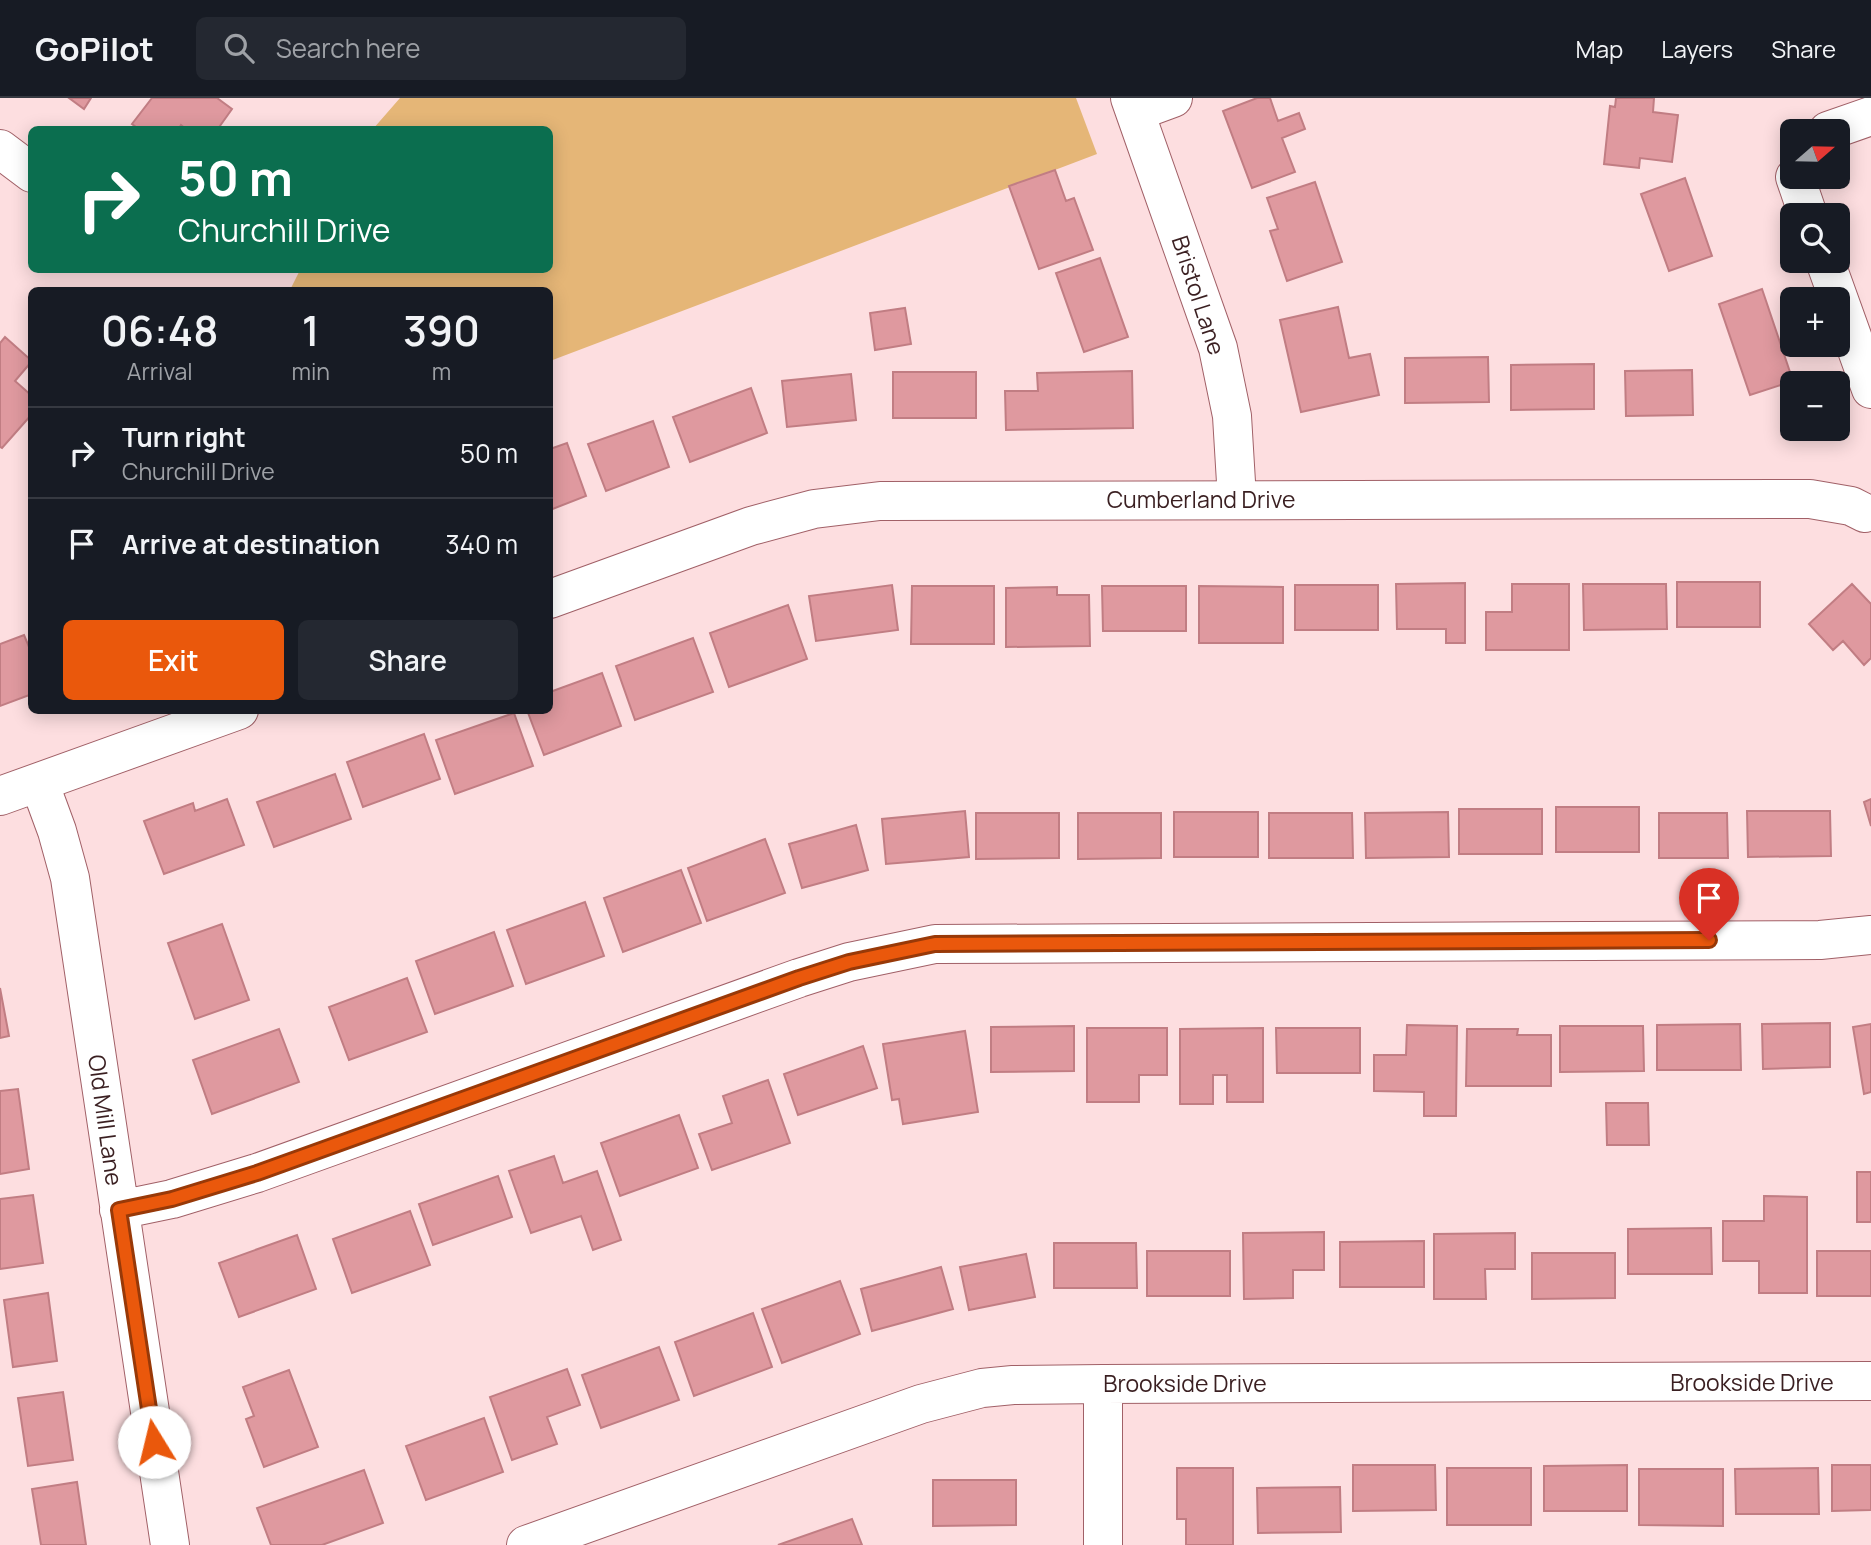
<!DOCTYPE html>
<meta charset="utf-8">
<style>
body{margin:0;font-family:Manrope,sans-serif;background:#242831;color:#f1f3f6;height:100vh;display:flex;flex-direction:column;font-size:26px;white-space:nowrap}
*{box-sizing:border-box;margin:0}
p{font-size:23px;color:#9ea1a6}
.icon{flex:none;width:38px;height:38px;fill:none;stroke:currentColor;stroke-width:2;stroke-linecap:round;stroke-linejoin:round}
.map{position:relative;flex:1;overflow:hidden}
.panel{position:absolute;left:28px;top:189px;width:525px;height:427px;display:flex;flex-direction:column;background:#171b24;border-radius:10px;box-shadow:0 4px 18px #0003}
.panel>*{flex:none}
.hud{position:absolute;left:28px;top:28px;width:525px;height:147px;border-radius:10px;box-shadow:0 4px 18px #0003;background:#0b6e4f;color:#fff;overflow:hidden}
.needle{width:46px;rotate:70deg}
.tools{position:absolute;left:1780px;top:21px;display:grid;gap:14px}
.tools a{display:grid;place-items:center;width:70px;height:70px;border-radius:10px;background:#171b24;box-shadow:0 4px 18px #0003;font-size:35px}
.pin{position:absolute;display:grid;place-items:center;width:60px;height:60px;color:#fff;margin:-72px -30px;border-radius:50% 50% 50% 0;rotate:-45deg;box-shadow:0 0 7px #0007}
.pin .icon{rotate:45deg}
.me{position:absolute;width:77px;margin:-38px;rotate:351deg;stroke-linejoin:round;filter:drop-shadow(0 0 5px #0008)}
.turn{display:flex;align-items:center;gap:24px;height:147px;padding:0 35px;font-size:32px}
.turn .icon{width:91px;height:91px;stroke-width:2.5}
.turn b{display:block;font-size:49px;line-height:60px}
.eta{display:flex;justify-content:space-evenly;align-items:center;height:119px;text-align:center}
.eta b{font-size:42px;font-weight:600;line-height:49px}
.cta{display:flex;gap:14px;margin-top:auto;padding:14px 35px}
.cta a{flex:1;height:80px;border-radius:10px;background:#ea580c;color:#fff;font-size:28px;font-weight:600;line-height:80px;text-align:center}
.cta a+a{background:#242831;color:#f1f3f6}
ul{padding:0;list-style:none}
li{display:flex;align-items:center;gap:21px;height:91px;padding:0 35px;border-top:2px solid #363941}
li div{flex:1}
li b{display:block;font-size:26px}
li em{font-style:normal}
header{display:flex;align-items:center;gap:42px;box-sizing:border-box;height:98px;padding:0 35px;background:#171b24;border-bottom:2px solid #363941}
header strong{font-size:33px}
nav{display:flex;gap:38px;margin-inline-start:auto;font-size:24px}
.search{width:490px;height:63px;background:#242831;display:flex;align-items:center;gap:18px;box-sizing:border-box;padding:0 24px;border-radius:10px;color:#9ea1a6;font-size:26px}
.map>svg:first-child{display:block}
.green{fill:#e5b677}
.building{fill:#df999f;stroke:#c17d83;stroke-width:2}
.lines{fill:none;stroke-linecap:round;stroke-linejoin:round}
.minor-casing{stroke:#a16067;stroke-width:40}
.minor{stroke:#fff;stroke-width:38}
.route-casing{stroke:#983908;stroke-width:18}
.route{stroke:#ea580c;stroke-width:12}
.labels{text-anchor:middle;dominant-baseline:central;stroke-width:5;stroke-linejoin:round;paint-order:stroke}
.street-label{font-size:23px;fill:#3a1f21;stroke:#fff}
</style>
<header>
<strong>GoPilot</strong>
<div class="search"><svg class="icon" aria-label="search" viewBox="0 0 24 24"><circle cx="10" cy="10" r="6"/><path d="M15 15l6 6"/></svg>Search here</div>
<nav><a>Map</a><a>Layers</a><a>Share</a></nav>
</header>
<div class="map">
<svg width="1871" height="1447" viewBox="0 0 1871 1447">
<rect width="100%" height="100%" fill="#fddee0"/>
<path class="green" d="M400 0H1076L1097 56 550 263V192H290L300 172H550V32L373 31Z"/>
<path class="building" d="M69 0H91L84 11Z
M152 0H217L232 11 217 32H187L181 27 178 32H140L132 26Z
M1257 0H1270L1278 23 1299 15 1305 31 1282 40 1295 74 1252 90 1223 13Z
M1616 0H1654L1653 14 1678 17 1672 64 1640 60 1639 70 1604 66 1610 8 1615 9Z
M1055 72 1066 103 1074 100 1093 152 1039 171 1009 88Z
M1685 80 1712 158 1669 173 1641 96Z
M1315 84 1342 164 1287 183 1270 133 1278 131 1267 100Z
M1100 160 1128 239 1084 254 1056 175Z
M1762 191 1793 283 1750 297 1719 206Z
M1338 209 1349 260 1370 256 1379 297 1301 314 1280 222Z
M905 210 911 246 875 252 870 215Z
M5 239 32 263 15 283 32 298V316L2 350 0 349V245Z
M1488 259 1489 304 1405 305V260Z
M1594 266V311L1511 312V267Z
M1692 272 1693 317 1626 318 1625 273Z
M1132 273 1133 330 1006 332 1005 293H1038L1037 275Z
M893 274H976V320H893Z
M851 276 856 322 787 329 782 283Z
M751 290 767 335 690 364 673 319Z
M653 323 669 369 606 393 588 346Z
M567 345 586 398 550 412V351Z
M1677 484H1760V529H1677Z
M1465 485V545H1446V531H1397L1396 486Z
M1512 486H1569V552H1486V514H1512Z
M1583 486H1666L1667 531 1584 532Z
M1852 486 1871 506V560L1864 567 1843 543 1833 552 1809 526Z
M892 487 898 532 816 543 809 498Z
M1295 487H1378V532H1295Z
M912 488H994V546H911Z
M1102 488H1186V533H1103Z
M1199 488 1283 489V545H1199Z
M1057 489V497H1089L1090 548 1006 549V490Z
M788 507 807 561 729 589 710 535Z
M24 537 32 556V596L0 608V546Z
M693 540 713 594 635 622 616 568Z
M602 575 621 628 544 657 527 612H550V594Z
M514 615 533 668 455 696 436 642Z
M424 636 440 681 363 709 347 664Z
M335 676 351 721 274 749 257 704Z
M227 701 244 747 164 776 144 723 193 705 195 713Z
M1871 701V728L1864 704Z
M1556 709H1639V754H1556Z
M1459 711H1542V756H1459Z
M965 713 969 759 886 766 882 721Z
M1747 713H1830L1831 758 1748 759Z
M1174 714H1258V759H1174Z
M1448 714 1449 759 1366 760 1365 715Z
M976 715H1059V760L976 761Z
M1078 715H1161V760L1078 761Z
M1269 715H1352L1353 760H1269Z
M1659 715H1727L1728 760H1659Z
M856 727 868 772 802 790 789 746Z
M765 741 785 795 707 823 688 770Z
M681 772 701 825 623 854 604 800Z
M585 804 604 858 526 886 507 832Z
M222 826 249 902 195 921 168 845Z
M494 834 513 888 435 916 416 863Z
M407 880 427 934 349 962 329 909Z
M0 890 9 938 0 940Z
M1830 925V969L1763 971 1762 926Z
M1740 926 1741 972H1657V927Z
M1871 926V994L1864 996 1853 929Z
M1407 927 1457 928 1456 1018H1424V994L1374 993V957H1406Z
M1074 928V973L991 974V929Z
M1560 928H1643L1644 973 1560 974Z
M1087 930H1167V977H1139V1004H1087Z
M1263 930V1004H1227V977H1213V1006H1180V931Z
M1276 930H1360V975H1277Z
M279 931 299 984 212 1016 193 962Z
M1467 931H1518L1517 937H1551V988H1466Z
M965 933 978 1014 903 1026 899 1001 892 1002 883 946Z
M863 948 877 990 798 1017 784 976Z
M768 982 790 1045 712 1072 699 1036 732 1025 723 998Z
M18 991 29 1071 0 1076V993Z
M1606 1005H1648L1649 1047H1607Z
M679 1017 698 1070 620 1098 601 1045Z
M554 1058 563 1085 597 1073 621 1142 593 1152 581 1118 531 1135 509 1073Z
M1857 1074H1871V1124H1857Z
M498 1078 512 1119 433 1147 419 1106Z
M33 1097 43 1165 0 1171V1101Z
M1764 1098 1807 1099V1195H1759V1163H1723V1123H1764Z
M410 1113 430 1167 352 1195 333 1141Z
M1711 1130 1712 1176H1628V1131Z
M1324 1134V1172H1293V1200L1244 1201 1243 1135Z
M1515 1135V1171H1485L1486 1201H1434V1136Z
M297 1137 316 1191 239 1219 219 1165Z
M1424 1143V1189H1340V1144Z
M1054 1145H1136L1137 1190H1054Z
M1147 1153H1230V1198H1147Z
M1817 1153H1871V1198H1817Z
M1532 1155H1615V1200L1532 1201Z
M1026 1156 1035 1199 969 1212 960 1169Z
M941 1169 953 1211 872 1233 861 1191Z
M840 1183 860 1236 782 1265 762 1211Z
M48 1195 57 1263 13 1269 4 1202Z
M753 1215 772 1269 694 1298 675 1244Z
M659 1249 679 1302 601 1330 582 1277Z
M567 1271 580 1307 547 1319 557 1346 512 1362 490 1299Z
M289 1272 318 1349 264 1369 246 1321 254 1318 243 1289Z
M63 1294 73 1362 28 1368 18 1300Z
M484 1320 503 1374 426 1402 406 1348Z
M1353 1367H1435L1436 1412 1353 1413Z
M1627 1367V1413H1544V1368Z
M1832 1367H1871V1412L1832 1413Z
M1177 1370H1233V1447H1186V1421H1177Z
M1447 1370H1531V1427H1447Z
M1818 1370 1819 1416H1736L1735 1371Z
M1639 1371H1723V1428L1639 1427Z
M364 1372 383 1425 322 1447H271L257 1410Z
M933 1382H1016V1427L933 1428Z
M77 1384 86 1447H41L32 1391Z
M1340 1389 1341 1434 1258 1435 1257 1390Z
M852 1421 862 1447H778Z"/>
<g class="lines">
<defs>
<path id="minor" d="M1130 0 1218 250 1232 318 1237 401
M1135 14 1173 0
M1828 33 1871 18
M0 51 32 75
M1795 79 1808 117
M1825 163 1871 291
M550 501 751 428 814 411 880 403 1810 401 1851 408 1865 415
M39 684 57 733 70 780 170 1447
M0 698 239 612
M119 1112 172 1101 257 1075 799 880 849 864 935 846 1820 842 1871 837
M526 1447 921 1306 982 1290 1013 1287 1103 1286 1871 1283
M1103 1447V1286"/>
</defs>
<use href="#minor" class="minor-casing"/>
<use href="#minor" class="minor"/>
</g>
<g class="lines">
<defs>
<path id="route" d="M154 1344 119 1112 172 1101 257 1075 799 880 849 864 935 846 1709 842"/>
</defs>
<use href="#route" class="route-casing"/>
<use href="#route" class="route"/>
</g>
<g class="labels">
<g class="street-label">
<text transform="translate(1199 197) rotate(72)">Bristol Lane</text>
<text x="1201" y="401">Cumberland Drive</text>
<text transform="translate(106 1022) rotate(82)">Old Mill Lane</text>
<text x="1752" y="1284">Brookside Drive</text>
<text x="1185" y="1285">Brookside Drive</text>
</g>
</g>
</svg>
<div class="tools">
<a><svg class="needle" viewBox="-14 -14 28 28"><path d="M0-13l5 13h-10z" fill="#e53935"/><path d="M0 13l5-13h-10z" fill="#9ea1a6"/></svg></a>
<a><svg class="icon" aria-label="search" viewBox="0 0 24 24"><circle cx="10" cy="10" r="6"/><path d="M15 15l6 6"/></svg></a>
<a>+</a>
<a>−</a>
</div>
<div class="pin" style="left:1709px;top:842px;background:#d93025"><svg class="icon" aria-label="arrive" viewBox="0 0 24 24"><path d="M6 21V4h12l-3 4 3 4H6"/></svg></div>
<svg class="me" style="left:154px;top:1344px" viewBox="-20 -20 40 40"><circle r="19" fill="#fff"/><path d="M0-13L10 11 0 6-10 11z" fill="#ea580c"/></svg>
<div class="hud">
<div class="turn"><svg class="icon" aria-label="right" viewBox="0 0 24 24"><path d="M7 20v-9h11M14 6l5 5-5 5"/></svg><div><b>50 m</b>Churchill Drive</div></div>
</div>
<section class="panel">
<div class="eta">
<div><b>06:48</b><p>Arrival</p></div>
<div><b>1</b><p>min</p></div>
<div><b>390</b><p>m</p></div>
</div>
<ul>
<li><svg class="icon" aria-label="right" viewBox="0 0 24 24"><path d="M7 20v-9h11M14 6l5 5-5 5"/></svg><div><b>Turn right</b><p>Churchill Drive</p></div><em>50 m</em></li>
<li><svg class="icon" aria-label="arrive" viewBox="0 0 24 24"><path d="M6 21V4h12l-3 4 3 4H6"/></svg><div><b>Arrive at destination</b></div><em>340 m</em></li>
</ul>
<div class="cta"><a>Exit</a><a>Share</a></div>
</section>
</div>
